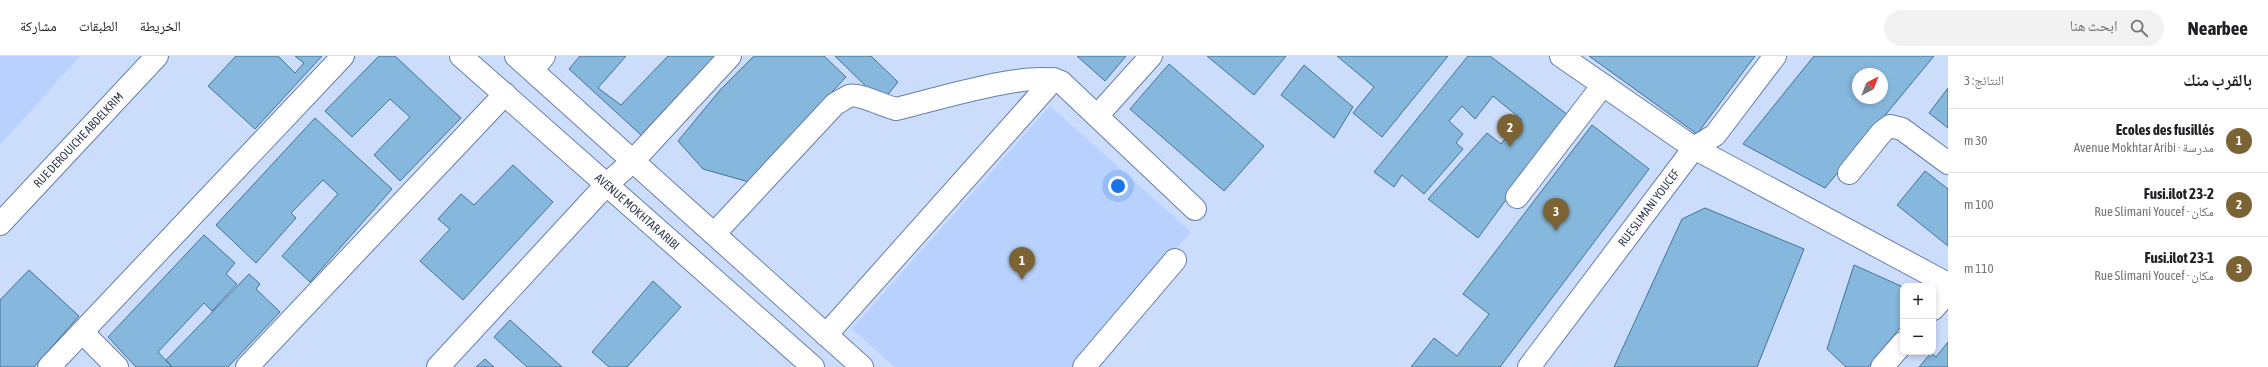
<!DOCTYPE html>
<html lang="ar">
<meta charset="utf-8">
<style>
body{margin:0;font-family:"Asap Condensed","Noto Naskh Arabic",sans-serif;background:#f2f2f2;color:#202124;direction:rtl}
.controls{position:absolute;right:12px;bottom:12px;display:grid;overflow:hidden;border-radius:8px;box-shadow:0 2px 6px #0003}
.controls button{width:36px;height:36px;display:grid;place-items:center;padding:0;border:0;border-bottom:1px solid #e0e0e0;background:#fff;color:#202124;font:20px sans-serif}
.compass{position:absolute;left:1852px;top:12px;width:36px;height:36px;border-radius:50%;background:#fff;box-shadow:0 2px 6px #0003;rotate:42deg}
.you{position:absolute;left:1118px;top:130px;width:14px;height:14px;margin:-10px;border:3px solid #fff;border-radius:50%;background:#1a73e8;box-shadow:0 0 0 6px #1a73e833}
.badge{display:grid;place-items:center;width:26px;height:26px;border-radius:50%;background:#7c6334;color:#fff;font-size:13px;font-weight:700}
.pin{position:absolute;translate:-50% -33px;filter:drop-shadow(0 1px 2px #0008)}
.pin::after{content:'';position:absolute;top:21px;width:14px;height:12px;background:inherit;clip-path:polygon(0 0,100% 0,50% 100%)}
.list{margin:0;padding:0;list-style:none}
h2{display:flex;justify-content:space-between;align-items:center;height:52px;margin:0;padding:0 16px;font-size:17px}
h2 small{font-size:13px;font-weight:400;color:#757577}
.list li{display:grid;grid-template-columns:26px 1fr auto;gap:12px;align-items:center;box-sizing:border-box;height:64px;padding:0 16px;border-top:1px solid #e0e0e0}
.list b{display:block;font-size:15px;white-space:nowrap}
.list p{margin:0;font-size:13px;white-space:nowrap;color:#757577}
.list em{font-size:13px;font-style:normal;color:#757577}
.icon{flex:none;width:22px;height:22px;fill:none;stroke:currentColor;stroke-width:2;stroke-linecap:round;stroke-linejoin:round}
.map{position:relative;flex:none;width:1948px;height:311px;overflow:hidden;direction:ltr}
header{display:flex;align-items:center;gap:24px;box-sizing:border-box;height:56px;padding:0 20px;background:#fff;border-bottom:1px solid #e0e0e0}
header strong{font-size:19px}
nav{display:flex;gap:22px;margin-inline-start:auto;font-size:14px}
.search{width:280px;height:36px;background:#f2f2f2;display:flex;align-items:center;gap:10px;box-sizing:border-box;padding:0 14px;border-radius:22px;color:#757577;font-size:15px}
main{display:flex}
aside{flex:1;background:#fff}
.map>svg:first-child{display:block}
.built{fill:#b8d1fe}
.building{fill:#86b7dc;stroke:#437395;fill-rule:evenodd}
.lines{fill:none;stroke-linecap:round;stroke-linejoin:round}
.minor-casing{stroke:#667fac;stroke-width:24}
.major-casing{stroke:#667fac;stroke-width:24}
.minor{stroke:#fff;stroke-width:22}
.major{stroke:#fff;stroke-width:22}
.labels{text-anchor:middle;stroke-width:3;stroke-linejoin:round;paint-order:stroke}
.street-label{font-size:12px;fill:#313c50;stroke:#ccddfb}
</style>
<header>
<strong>Nearbee</strong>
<div class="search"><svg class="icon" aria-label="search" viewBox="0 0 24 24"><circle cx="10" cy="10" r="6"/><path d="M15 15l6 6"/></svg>ابحث هنا</div>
<nav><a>الخريطة</a><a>الطبقات</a><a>مشاركة</a></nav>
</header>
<main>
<aside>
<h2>بالقرب منك<small>النتائج: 3</small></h2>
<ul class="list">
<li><span class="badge">1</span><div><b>Ecoles des fusillés</b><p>مدرسة · Avenue Mokhtar Aribi</p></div><em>30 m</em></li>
<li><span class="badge">2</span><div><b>Fusi.ilot 23-2</b><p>مكان · Rue Slimani Youcef</p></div><em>100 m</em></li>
<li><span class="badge">3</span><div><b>Fusi.ilot 23-1</b><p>مكان · Rue Slimani Youcef</p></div><em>110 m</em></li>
</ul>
</aside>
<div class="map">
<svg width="1948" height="311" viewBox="0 0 1948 311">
<rect width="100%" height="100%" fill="#ccddfb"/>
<path class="built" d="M0,0H80L0,89Z
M1050,50L1191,176L1072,311H895L852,273Z"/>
<path class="building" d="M236,0H278L295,17L304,7L295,0H322L255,73L208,30Z
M379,0H395L461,62L400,125L374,99L410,61L390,43L352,81L325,55Z
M580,0H626L598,32L621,49L668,0H715L641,79L569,13Z
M754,0H824L846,21L749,126L703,113L678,85L721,33Z
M835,0H871L898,26L882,46Z
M1077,0H1126L1105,25Z
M1207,0H1286L1254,39Z
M1337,0H1448L1382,81L1353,57L1374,31Z
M1468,0H1490L1568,59L1478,182L1428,143L1487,77L1501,88L1521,63L1493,40L1475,63L1462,50L1449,65L1463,78L1456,87L1463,93L1424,138L1402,119L1394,131L1374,116Z
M1589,0H1755L1697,78Z
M1814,0H1934L1825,132L1743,88ZM1858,18H1882V42H1858Z
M1169,8L1264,90L1224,135L1130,53Z
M1304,9L1353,51L1334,82L1281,39Z
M1948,32V72L1929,57Z
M315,62L392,133L310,226L282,200L338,138L323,124L291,157L296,162L256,207L216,169Z
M1592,69L1649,113L1500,311H1411L1434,282L1457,300L1489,258L1463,238Z
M513,109L553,146L463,244L420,205L450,173L438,163L461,138L474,149Z
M1925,115L1948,133V190L1897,149Z
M1705,152L1804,193L1757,311H1614L1682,163Z
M204,179L235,207L226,218L237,228L212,255L204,247L158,296L172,311H136L108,281Z
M1854,209L1903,231V268L1868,311H1846L1827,293Z
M29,214L79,260L34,311H0V244Z
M249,218L260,228L256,233L280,256L228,311H172L166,304Z
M653,225L681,251L627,311H609L592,296Z
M510,264L562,311H527L494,281Z
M1948,286V311H1919L1931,297L1936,301Z
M485,303L494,311H476Z"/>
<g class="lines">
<g class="minor-casing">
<g id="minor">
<path d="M1561,0L1694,92L1948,228"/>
<path d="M532,14L544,0"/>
<path d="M1097,60L1151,0"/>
<path d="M1849,117L1882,76L1890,70L1902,73L1948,107"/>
<path d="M1517,141L1603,29"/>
<path d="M714,178L835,48C839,46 845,42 849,40C860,37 883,50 896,53C931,45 1032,13 1061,26L1195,153"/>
<path d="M1933,253L1948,236"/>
<path d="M82,276L117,311"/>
<path d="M826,279L1054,23"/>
<path d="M49,311L343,0"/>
<path d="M247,311L505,38"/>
<path d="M438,311L606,129L633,105L730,0"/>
<path d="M1084,311L1175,204"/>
<path id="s1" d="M1529,311L1694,92L1715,79L1775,0"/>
<path d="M1882,311L1903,287"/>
</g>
</g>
<g class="major-casing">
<g id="major">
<path id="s2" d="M461,0L813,311"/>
<path d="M516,0L862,311"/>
<path id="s3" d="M0,168L157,0"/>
</g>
</g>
<use href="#minor" class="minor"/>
<use href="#major" class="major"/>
</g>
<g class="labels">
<g class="street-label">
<text dy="4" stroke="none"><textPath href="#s3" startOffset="115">RUE DEROUICHE ABDELKRIM</textPath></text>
<text dy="4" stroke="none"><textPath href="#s1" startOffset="199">RUE SLIMANI YOUCEF</textPath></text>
<text dy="4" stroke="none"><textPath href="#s2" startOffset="235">AVENUE MOKHTAR ARIBI</textPath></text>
</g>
</g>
</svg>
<div class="controls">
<button>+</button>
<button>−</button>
</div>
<svg class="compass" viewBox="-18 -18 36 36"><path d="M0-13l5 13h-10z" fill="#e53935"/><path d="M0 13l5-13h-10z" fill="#757577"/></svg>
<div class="you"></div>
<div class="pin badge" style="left:1022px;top:224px">1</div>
<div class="pin badge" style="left:1510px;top:91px">2</div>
<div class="pin badge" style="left:1556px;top:175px">3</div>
</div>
</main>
